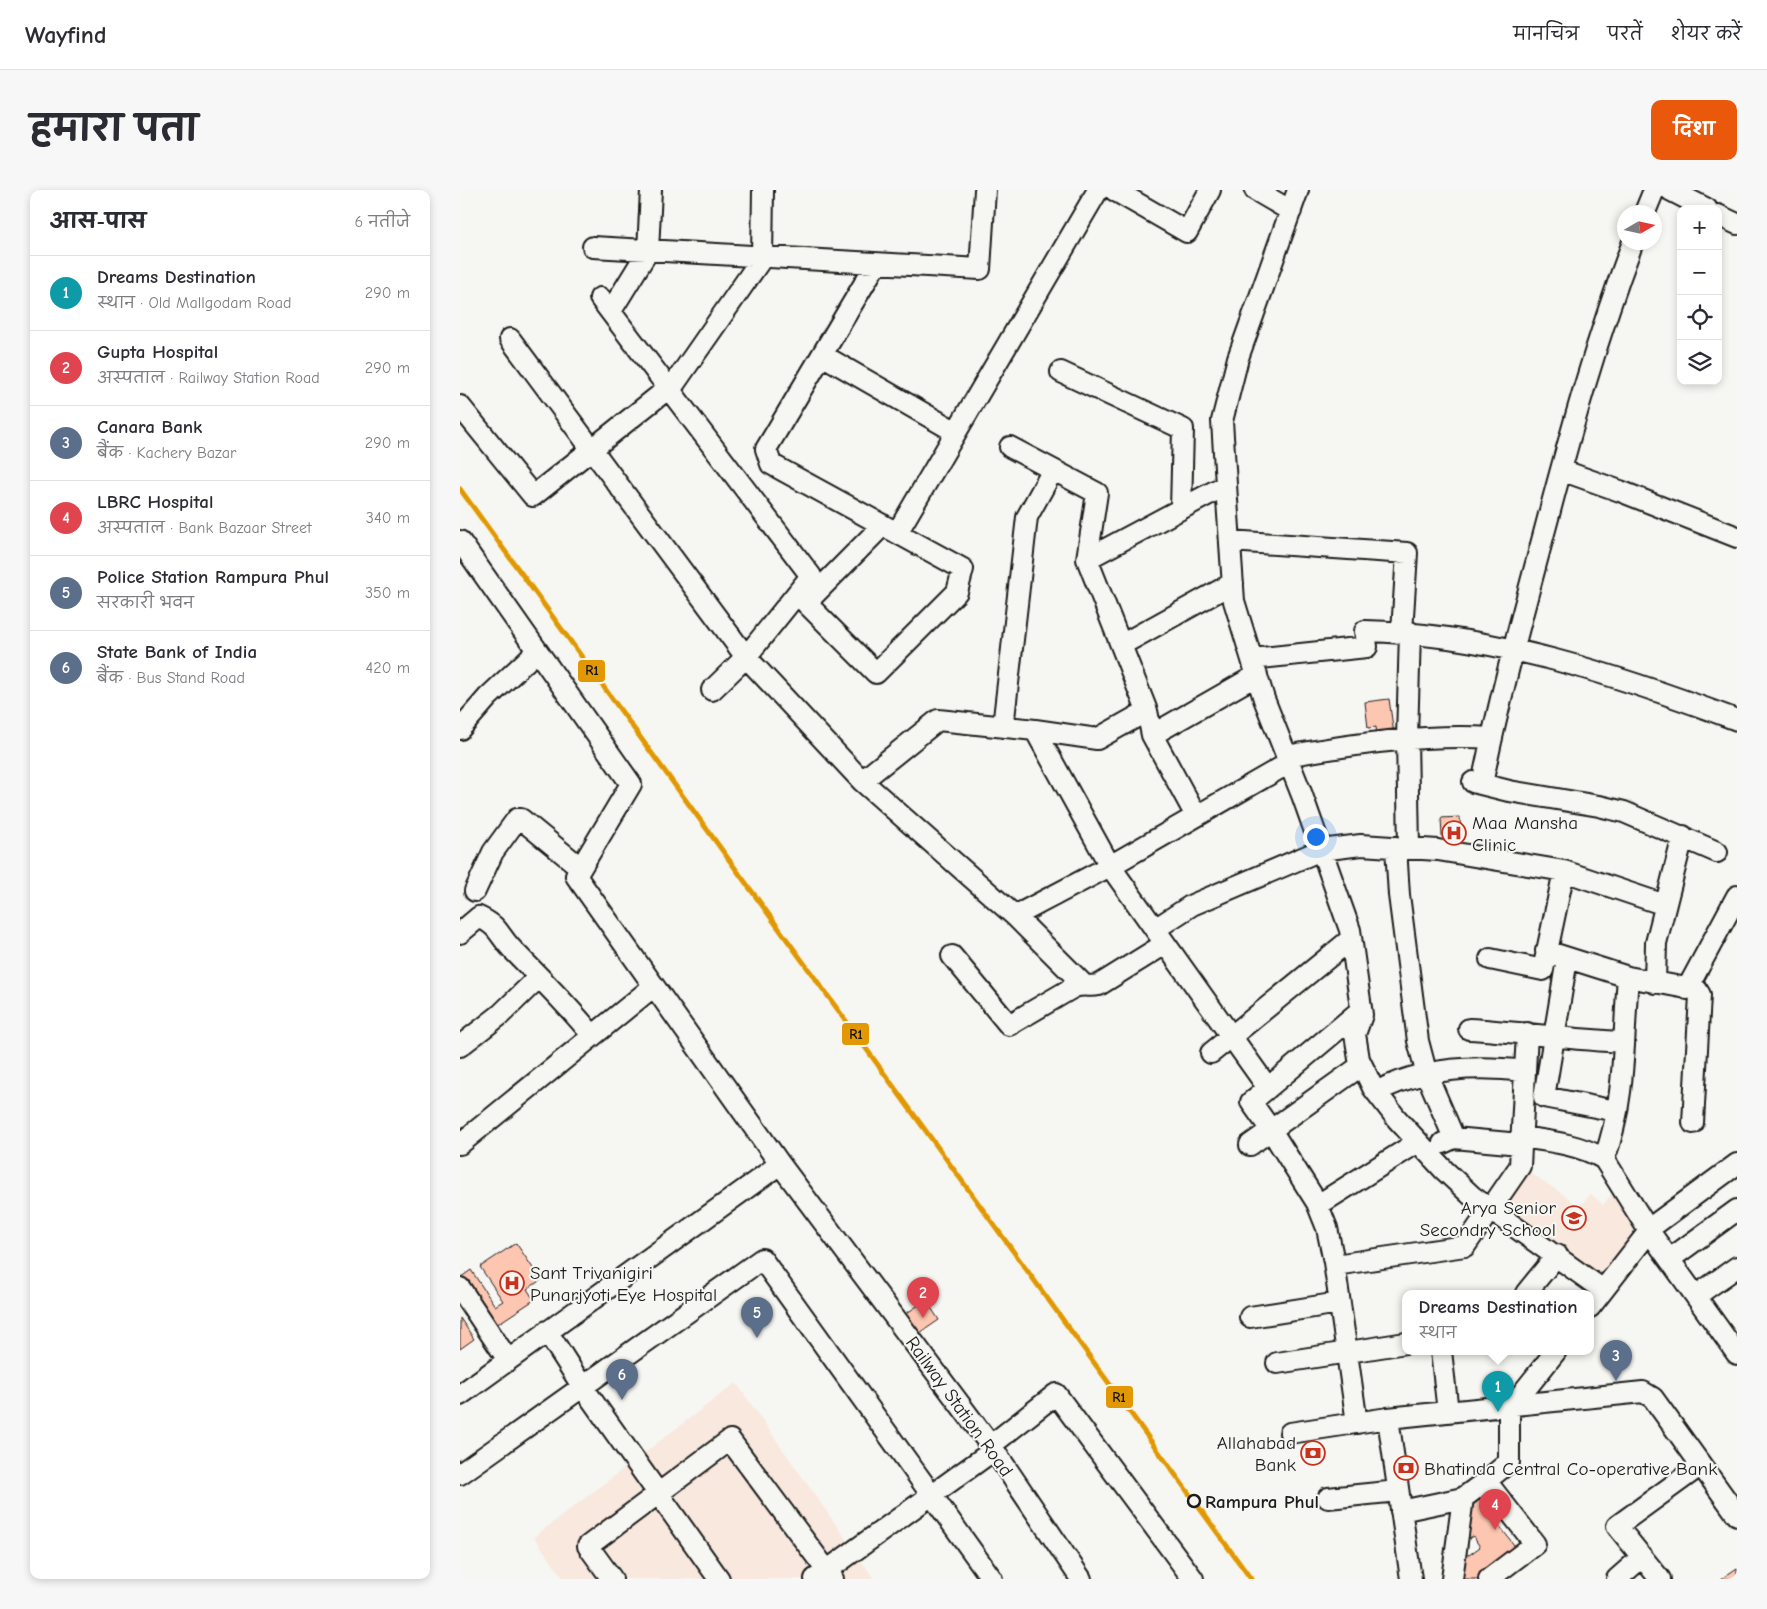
<!DOCTYPE html>
<html lang="hi">
<meta charset="utf-8">
<style>
body{margin:0;font-family:"Comic Neue","Playpen Sans Deva",sans-serif;background:#f7f7f7;color:#2b2b33}
.controls{position:absolute;right:15px;top:15px;display:grid;overflow:hidden;border-radius:10px;box-shadow:0 2px 8px #0003}
.controls button{width:45px;height:45px;display:grid;place-items:center;padding:0;border:0;border-bottom:1px solid #e1e1e2;background:#fff;color:#2b2b33;font:25px sans-serif}
.compass{position:absolute;left:1157px;top:15px;width:45px;height:45px;border-radius:50%;background:#fff;box-shadow:0 2px 8px #0003;rotate:81deg}
.you{position:absolute;left:855px;top:646px;width:18px;height:18px;margin:-12px;border:4px solid #fff;border-radius:50%;background:#1a73e8;box-shadow:0 0 0 8px #1a73e833}
.badge{display:grid;place-items:center;width:32px;height:32px;border-radius:50%;background:#ea580c;color:#fff;font-size:16px;font-weight:700}
.pin{position:absolute;translate:-50% -41px;filter:drop-shadow(0 1px 2px #0008)}
.pin::after{content:'';position:absolute;top:26px;width:18px;height:15px;background:inherit;clip-path:polygon(0 0,100% 0,50% 100%)}
.popup{position:absolute;left:942px;top:1100px;width:192px;height:65px;box-sizing:border-box;display:grid;place-content:center;border-radius:10px;background:#fff;filter:drop-shadow(0 1px 4px #0005);font-size:16px;white-space:nowrap;color:#7c7c81}
.popup b{font-size:19px;color:#2b2b33}
.popup::after{content:'';position:absolute;left:50%;top:100%;margin-left:-10px;border:10px solid transparent;border-top-color:#fff}
.list{margin:0;padding:0;list-style:none}
h2{display:flex;justify-content:space-between;align-items:center;height:65px;margin:0;padding:0 20px;font-size:21px}
h2 small{font-size:16px;font-weight:400;color:#7c7c81}
.list li{display:grid;grid-template-columns:32px 1fr auto;gap:15px;align-items:center;box-sizing:border-box;height:75px;padding:0 20px;border-top:1px solid #e1e1e2}
.list b{display:block;font-size:19px;white-space:nowrap}
.list p{margin:0;font-size:16px;white-space:nowrap;color:#7c7c81}
.list em{font-size:16px;font-style:normal;color:#7c7c81}
.icon{flex:none;width:28px;height:28px;fill:none;stroke:currentColor;stroke-width:2;stroke-linecap:round;stroke-linejoin:round}
.map{position:relative;flex:none;width:1277px;height:1389px;overflow:hidden;border-radius:10px}
header{display:flex;align-items:center;gap:30px;box-sizing:border-box;height:70px;padding:0 25px;background:#fff;border-bottom:1px solid #e1e1e2}
header strong{font-size:24px}
nav{display:flex;gap:28px;margin-inline-start:auto;font-size:18px}
.intro{display:flex;align-items:center;justify-content:space-between;box-sizing:border-box;height:120px;padding:0 30px}
h1{margin:0;font-size:35px}
.button{padding:12px 22px;border-radius:10px;background:#ea580c;color:#fff;font-size:18px;font-weight:700}
main{display:flex;gap:30px;padding:0 30px}
aside{flex:1;background:#fff;border-radius:10px;box-shadow:0 2px 8px #0003}
.map>svg:first-child{display:block}
.built{fill:#f8e8de}
.building{fill:#fdc6b1;stroke:#1c1c1c}
.lines{fill:none;stroke-linecap:round;stroke-linejoin:round}
.minor-casing{stroke:#1c1c1c;stroke-width:24}
.minor{stroke:#f6f6f2;stroke-width:20}
.rail-1-casing{stroke:#f6f6f2;stroke-width:9}
.rail-1{stroke:#e19803;stroke-width:5}
.stop-dot{fill:#f6f6f2;stroke:#1c1c1c;stroke-width:2.5}
.labels{text-anchor:middle;stroke-width:4;stroke-linejoin:round;paint-order:stroke}
.poi-label{font-size:19px;fill:#1c1c1c;stroke:#f6f6f2;text-anchor:start}
.street-label{font-size:19px;fill:#1c1c1c;stroke:#f6f6f2}
.stop-label{font-size:19px;font-weight:bold;fill:#1c1c1c;stroke:#f6f6f2;text-anchor:start}
.line-badge{stroke:#f6f6f2;stroke-width:2}
.pale-badge-label{font-size:14px;text-anchor:middle;font-weight:bold;fill:#111}
</style>
<header>
<strong>Wayfind</strong>
<nav><a>मानचित्र</a><a>परतें</a><a>शेयर करें</a></nav>
</header>
<div class="intro"><h1>हमारा पता</h1><a class="button">दिशा</a></div>
<main>
<aside>
<h2>आस-पास<small>6 नतीजे</small></h2>
<ul class="list">
<li><span class="badge" style="background:#0f9aa8">1</span><div><b>Dreams Destination</b><p>स्थान · Old Mallgodam Road</p></div><em>290 m</em></li>
<li><span class="badge" style="background:#e0444e">2</span><div><b>Gupta Hospital</b><p>अस्पताल · Railway Station Road</p></div><em>290 m</em></li>
<li><span class="badge" style="background:#5c6f8a">3</span><div><b>Canara Bank</b><p>बैंक · Kachery Bazar</p></div><em>290 m</em></li>
<li><span class="badge" style="background:#e0444e">4</span><div><b>LBRC Hospital</b><p>अस्पताल · Bank Bazaar Street</p></div><em>340 m</em></li>
<li><span class="badge" style="background:#5c6f8a">5</span><div><b>Police Station Rampura Phul</b><p>सरकारी भवन</p></div><em>350 m</em></li>
<li><span class="badge" style="background:#5c6f8a">6</span><div><b>State Bank of India</b><p>बैंक · Bus Stand Road</p></div><em>420 m</em></li>
</ul>
</aside>
<div class="map">
<svg width="1277" height="1389" viewBox="0 0 1277 1389">
<rect width="100%" height="100%" fill="#f6f6f2"/>
<filter id="ink" filterUnits="userSpaceOnUse"><feTurbulence type="fractalNoise" baseFrequency=".02" numOctaves="2"/><feDisplacementMap in="SourceGraphic" scale="10" xChannelSelector="R" yChannelSelector="G"/><feConvolveMatrix kernelMatrix="1 2 1 2 8 2 1 2 1" color-interpolation-filters="sRGB"/></filter>
<g filter="url(#ink)">
<path class="built" d="M1060,976L1107,1007L1119,1017L1131,1004L1143,1015L1155,1000L1182,1039L1141,1092L1035,1016Z
M276,1193L414,1389H104L74,1347Z"/>
<path class="building" d="M929,509L934,544L917,546L916,537L908,538L905,512Z
M1000,627L1001,656L988,657V646H982L981,628Z
M56,1053L81,1090L67,1099L74,1110L30,1139L0,1094V1088L11,1080L35,1116L43,1111L20,1077Z
M466,1110L479,1130L454,1147L441,1127Z
M0,1128L14,1149L0,1159Z
M1017,1306L1057,1359L1020,1389H996L1001,1362L1009,1365L1020,1357L1013,1346L1006,1350V1315Z
M1277,1378V1389H1261Z"/>
<g class="lines">
<g class="minor-casing">
<path id="minor" d="M654,0L727,42L750,0
M795,0L831,21
M838,0L778,168L762,231L767,310L774,411L804,509L842,605L890,740L902,825L895,844L899,869L913,898L937,929L984,980L1013,1007L1143,1100
M1210,0L1247,19
M1185,22L1194,0
M1258,25L1277,34
M133,57L520,79L525,0
M416,74L306,259L311,274L503,379L497,402L416,483L346,413L423,335
M140,108L351,386L286,467L252,500
M151,121L188,61L191,0
M50,149L286,467L402,591L555,726L623,794
M362,165L496,242
M601,182L723,239L721,319
M0,216L73,306L215,193L302,68L303,0
M550,257L637,303L627,369
M1101,280L1160,301L1277,347
M437,343L638,0
M0,351L171,594L116,686L320,974L534,1260L621,1389
M770,351L947,363L942,442
M661,455L773,393
M792,469L907,457L905,441C1034,444 1157,485 1277,530
M687,521L637,549L575,540L650,676L808,898
M543,537L567,327L593,280
M0,539L28,507L77,461
M692,545L797,485
M826,566C895,554 962,544 1032,548
M402,591L478,530L575,540
M1013,592L1049,601L1139,616L1164,622L1257,662
M1022,594C1040,505 1064,419 1087,332C1112,237 1138,144 1173,52
M736,626L692,545L687,521L627,369L766,295
M936,657L939,705L958,851L967,885L994,948
M949,658L947,548L950,442
M15,701L33,662L57,629H61L121,678
M555,726L650,676L829,573
M695,739L732,715L861,660L901,655L978,660L1104,681L1205,715
M0,743L19,727C40,737 37,743 51,758C79,787 107,814 132,845
M1086,761L1168,787L1237,800L1240,805L1233,933
M492,766L549,835L614,797C623,794 630,797 639,795L705,754
M1030,769L1083,780L1104,681
M1107,769L1084,907L1156,921
M1195,793L1196,753L1223,646
M1227,799L1277,706
M1009,839C1061,842 1112,850 1164,852
M0,856L40,825L79,787
M751,863L891,749
M916,902C961,878 1016,875 1065,881
M1060,947C1088,951 1119,954 1144,969L1189,1041L1277,1164
M983,953L994,948L1060,954
M0,954L194,796
M790,955L902,875
M1144,969C1166,912 1163,847 1168,787
M858,1015L958,952
M1210,1069L1277,1020
M875,1075L1005,1056L1060,976L1067,843
M0,1098L48,1170
M1066,1103L1097,1065
M1237,1105L1277,1077
M1130,1117L1194,1035L1277,974
M790,1127L879,1113
M87,1141L122,1196L259,1389
M981,1161L988,1222
M817,1173L946,1153
M0,1205L320,974
M1053,1215L1096,1161
M928,1228L951,1389
M897,1233L874,1072L867,1038L857,1013L811,940L791,912L901,820
M830,1243L928,1228L1183,1202L1193,1208L1277,1325
M530,1256L596,1204L733,1389
M0,1284L302,1069L532,1389
M868,1308L938,1301
M941,1321L1003,1308L1026,1291
M1182,1367L1200,1389
M152,1389L128,1356L270,1250L373,1389
M355,1389L534,1260
M992,1389L1003,1308
M1029,1389L1075,1354L1026,1291L1049,1272V1216
M1157,1389L1182,1367L1157,1336L1241,1275"/>
</g>
<use href="#minor" class="minor"/>
<g class="rail-1-casing">
<path id="rail-1" d="M0,299L791,1389"/>
</g>
<use href="#rail-1" class="rail-1"/>
</g>
</g>
<defs>
<g id="hospital-ring" transform="scale(1.25)"><circle r="9.5" fill="#f6f6f2" stroke="#c8321e" stroke-width="1.5"/><path d="M-5-5h3v3.5h4V-5h3V5h-3V1.5h-4V5h-3Z" fill="#c8321e"/></g>
<g id="school-ring" transform="scale(1.25)"><circle r="9.5" fill="#f6f6f2" stroke="#c8321e" stroke-width="1.5"/><path d="M0-5L7-2L0 1L-7-2ZM-4 1L0 2.5L4 1V4Q0 6-4 4Z" fill="#c8321e"/></g>
<g id="bank-ring" transform="scale(1.25)"><circle r="9.5" fill="#f6f6f2" stroke="#c8321e" stroke-width="1.5"/><path d="M-6-4H6V4H-6ZM0-2.3a2.3 2.3 0 1 0 0 4.6a2.3 2.3 0 1 0 0-4.6Z" fill="#c8321e"/></g>
</defs>
<g fill-rule="evenodd">
<use href="#hospital-ring" x="994" y="643"/>
<use href="#school-ring" x="1114" y="1028"/>
<use href="#hospital-ring" x="52" y="1093"/>
<use href="#bank-ring" x="853" y="1263"/>
<use href="#bank-ring" x="946" y="1278"/>
</g>
<circle class="stop-dot" cx="734" cy="1311" r="6"/>
<g class="labels">
<g class="poi-label">
<text x="1012" y="639">Maa Mansha<tspan x="1012" dy="22">Clinic</tspan></text>
<text x="1096" y="1024" text-anchor="end">Arya Senior<tspan x="1096" dy="22">Secondry School</tspan></text>
<text x="70" y="1089">Sant Trivanigiri<tspan x="70" dy="22">Punarjyoti Eye Hospital</tspan></text>
<text x="836" y="1259" text-anchor="end">Allahabad<tspan x="836" dy="22">Bank</tspan></text>
<text x="964" y="1285">Bhatinda Central Co-operative Bank</text>
</g>
<g class="street-label">
<text transform="translate(500 1216) rotate(54)" y="7">Railway Station Road</text>
</g>
<g class="stop-label">
<text x="745" y="1318">Rampura Phul</text>
</g>
</g>
<g class="line-badge">
<rect x="117" y="469" width="29" height="24" rx="5" fill="#e19803"/>
<rect x="381" y="832" width="29" height="24" rx="5" fill="#e19803"/>
<rect x="645" y="1195" width="29" height="24" rx="5" fill="#e19803"/>
</g>
<g class="pale-badge-label">
<text x="132" y="485">R1</text>
<text x="396" y="849">R1</text>
<text x="659" y="1212">R1</text>
</g>
</svg>
<div class="controls">
<button>+</button>
<button>−</button>
<button><svg class="icon" aria-label="locate" viewBox="0 0 24 24"><circle cx="12" cy="12" r="6"/><path d="M12 2v4M12 18v4M2 12h4M18 12h4"/></svg></button>
<button><svg class="icon" aria-label="layers" viewBox="0 0 24 24"><path d="M12 4l9 5-9 5-9-5zM3 14l9 5 9-5"/></svg></button>
</div>
<svg class="compass" viewBox="-18 -18 36 36"><path d="M0-13l5 13h-10z" fill="#e53935"/><path d="M0 13l5-13h-10z" fill="#7c7c81"/></svg>
<div class="you"></div>
<div class="pin badge" style="left:1038px;top:1222px;background:#0f9aa8">1</div>
<div class="popup"><b>Dreams Destination</b>स्थान</div>
<div class="pin badge" style="left:463px;top:1128px;background:#e0444e">2</div>
<div class="pin badge" style="left:1156px;top:1191px;background:#5c6f8a">3</div>
<div class="pin badge" style="left:1035px;top:1340px;background:#e0444e">4</div>
<div class="pin badge" style="left:297px;top:1148px;background:#5c6f8a">5</div>
<div class="pin badge" style="left:162px;top:1210px;background:#5c6f8a">6</div>
</div>
</main>
